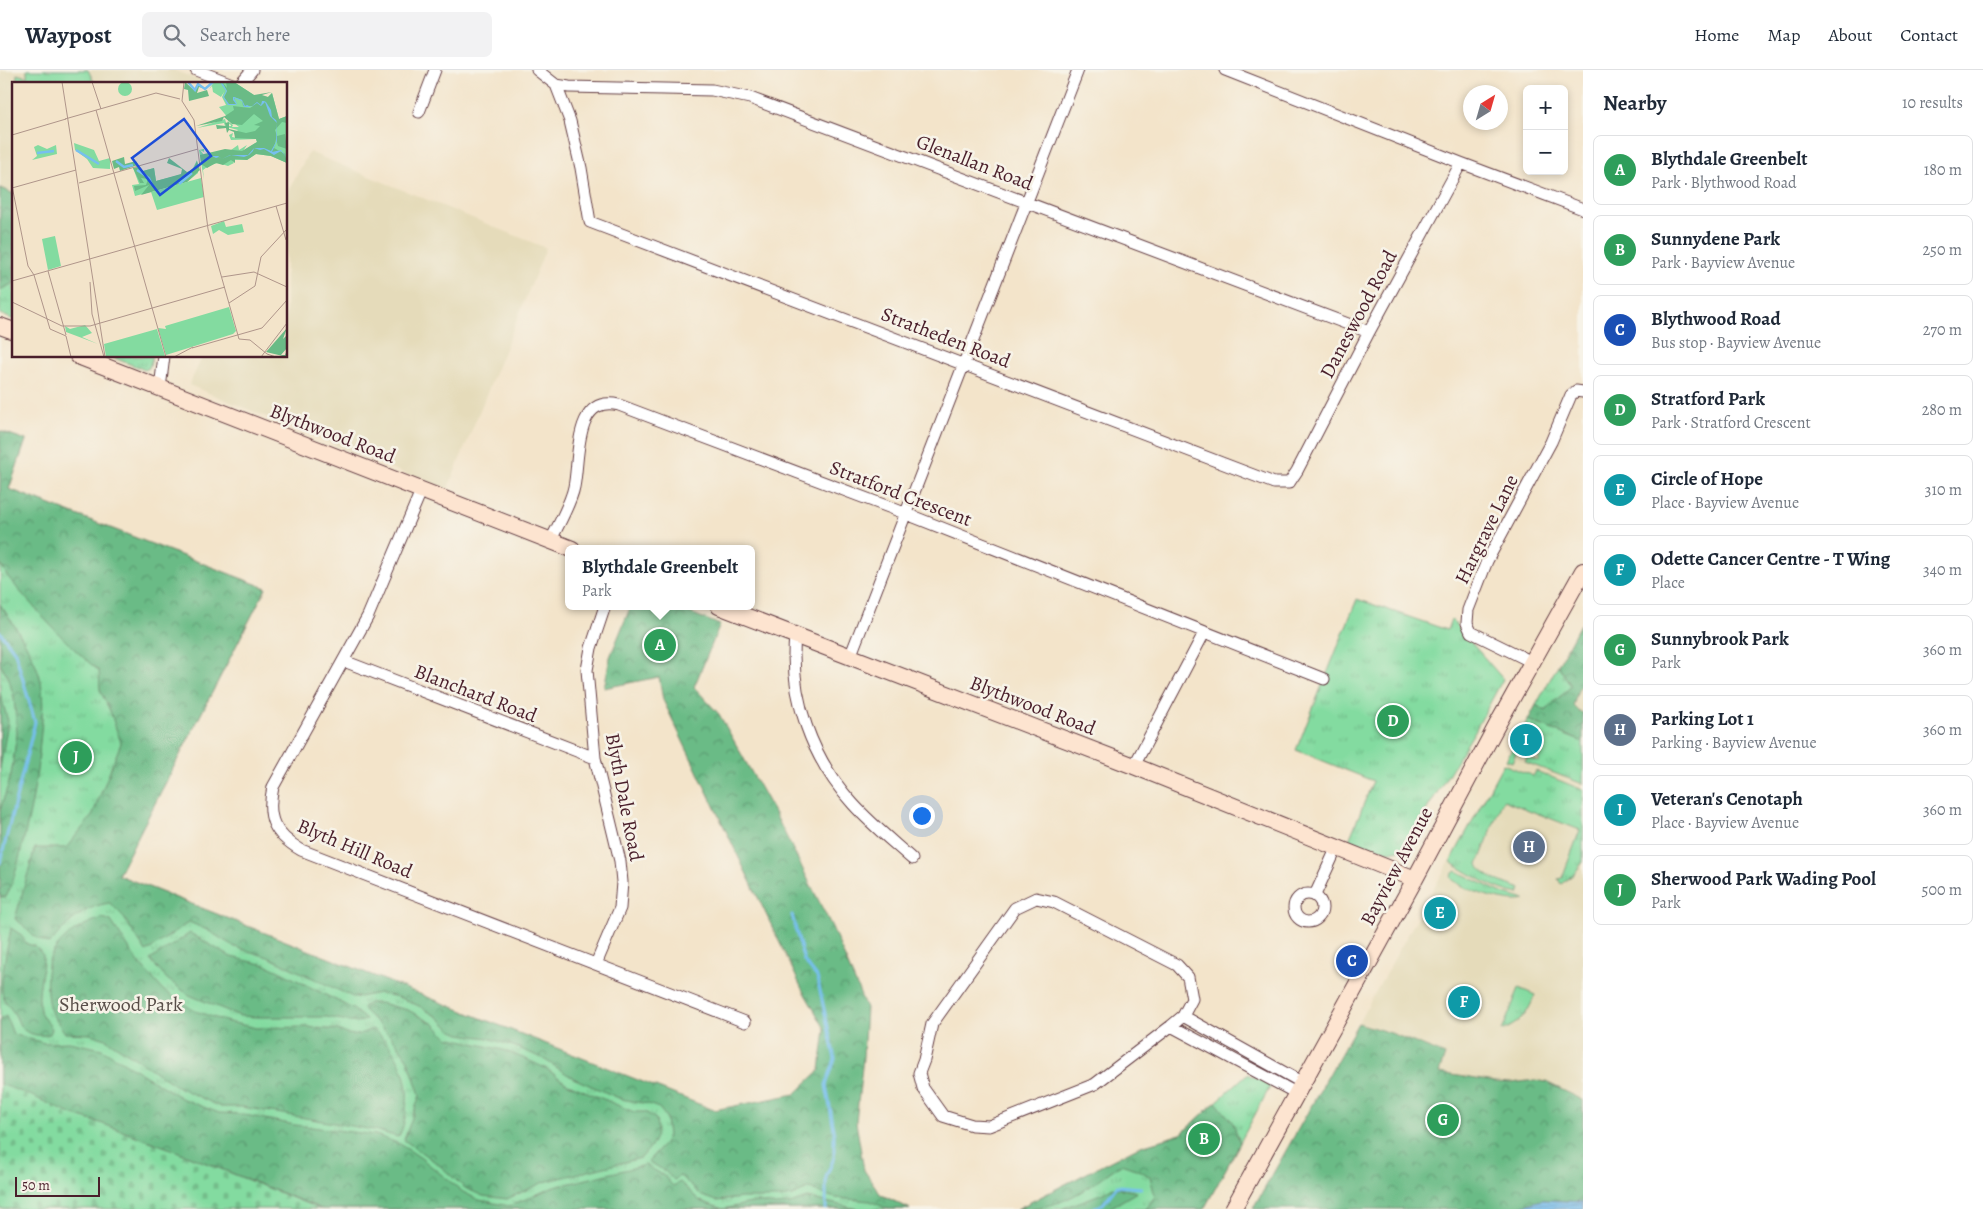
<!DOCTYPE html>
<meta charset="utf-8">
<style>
body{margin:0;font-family:Alegreya,serif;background:#f2f2f3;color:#1f2937}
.controls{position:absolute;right:15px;top:15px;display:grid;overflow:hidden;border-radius:8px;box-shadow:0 2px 8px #0003}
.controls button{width:45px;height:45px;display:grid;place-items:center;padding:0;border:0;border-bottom:1px solid #e0e1e3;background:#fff;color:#1f2937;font:25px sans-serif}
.compass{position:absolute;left:1463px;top:15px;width:45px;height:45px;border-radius:50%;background:#fff;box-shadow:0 2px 8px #0003;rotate:37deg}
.scale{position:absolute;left:15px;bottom:12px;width:85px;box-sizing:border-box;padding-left:5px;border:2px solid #4a1f2b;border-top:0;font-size:14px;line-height:18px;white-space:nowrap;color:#4a1f2b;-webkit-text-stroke:4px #f7f3e8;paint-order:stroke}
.you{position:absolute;left:921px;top:745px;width:18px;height:18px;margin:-12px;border:4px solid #fff;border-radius:50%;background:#1a73e8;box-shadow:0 0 0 8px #1a73e833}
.badge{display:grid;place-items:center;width:32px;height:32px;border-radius:50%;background:#b45309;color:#fff;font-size:16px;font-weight:700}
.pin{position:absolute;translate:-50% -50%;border:2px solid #fff;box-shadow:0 1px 5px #0006}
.popup{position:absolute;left:565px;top:475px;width:190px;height:65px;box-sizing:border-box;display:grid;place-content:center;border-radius:8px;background:#fff;filter:drop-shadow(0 1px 4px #0005);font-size:16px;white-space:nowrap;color:#747a83}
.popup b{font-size:19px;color:#1f2937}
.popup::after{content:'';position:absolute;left:50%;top:100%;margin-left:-10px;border:10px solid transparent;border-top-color:#fff}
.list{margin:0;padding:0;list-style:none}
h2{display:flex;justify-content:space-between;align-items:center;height:65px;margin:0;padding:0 20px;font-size:21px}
h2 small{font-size:16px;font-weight:400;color:#747a83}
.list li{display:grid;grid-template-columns:32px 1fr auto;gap:15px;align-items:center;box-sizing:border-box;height:70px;margin:0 10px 10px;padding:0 10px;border:1px solid #e0e1e3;border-radius:8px}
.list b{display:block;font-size:19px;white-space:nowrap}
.list p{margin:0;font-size:16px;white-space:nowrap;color:#747a83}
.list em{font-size:16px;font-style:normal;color:#747a83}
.icon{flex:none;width:28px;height:28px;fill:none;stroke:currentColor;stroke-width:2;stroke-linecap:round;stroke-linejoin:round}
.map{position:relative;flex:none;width:1583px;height:1139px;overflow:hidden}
header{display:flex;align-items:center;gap:30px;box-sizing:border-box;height:70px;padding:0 25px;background:#fff;border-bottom:1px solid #e0e1e3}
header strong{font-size:24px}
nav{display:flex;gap:28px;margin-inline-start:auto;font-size:18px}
.search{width:350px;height:45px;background:#f2f2f3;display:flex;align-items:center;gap:12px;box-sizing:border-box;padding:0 18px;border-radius:8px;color:#747a83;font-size:19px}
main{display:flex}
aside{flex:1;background:#fff}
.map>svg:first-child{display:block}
.built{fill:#e5dbba}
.grass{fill:url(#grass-tufts);stroke:#667d66}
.forest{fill:url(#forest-crowns);stroke:#5a6d58}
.cemetery{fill:url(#cemetery-stones);stroke:#667d66}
.garden{fill:#83dba0;stroke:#667d66}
.water{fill:url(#water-rules);stroke:#606f8d}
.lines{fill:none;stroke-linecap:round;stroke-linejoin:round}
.stream{stroke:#76bfef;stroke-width:3}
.street-casing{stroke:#633d43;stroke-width:13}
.secondary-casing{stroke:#633d43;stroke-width:18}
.street{stroke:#fff;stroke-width:11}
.secondary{stroke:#fde4d0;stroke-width:16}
.labels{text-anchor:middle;stroke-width:5;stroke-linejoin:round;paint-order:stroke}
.street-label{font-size:20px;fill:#4a1f2b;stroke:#f7f3e8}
.park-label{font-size:20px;fill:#584e48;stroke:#f7f3e8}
.inset-river{fill:none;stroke:#76bfef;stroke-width:2.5}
.inset-road{fill:none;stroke:#af958a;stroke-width:1}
.view{fill:#1d4ed8;fill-opacity:0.15;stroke:#1d4ed8;stroke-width:2.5}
.inset-edge{fill:none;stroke:#4a1f2b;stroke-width:2.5}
</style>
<header>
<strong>Waypost</strong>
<div class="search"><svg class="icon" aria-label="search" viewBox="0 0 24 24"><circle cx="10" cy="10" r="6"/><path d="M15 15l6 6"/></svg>Search here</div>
<nav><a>Home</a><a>Map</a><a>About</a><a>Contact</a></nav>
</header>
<main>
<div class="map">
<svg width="1583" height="1139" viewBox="0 0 1583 1139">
<defs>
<pattern id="grass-tufts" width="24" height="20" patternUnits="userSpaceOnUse" patternTransform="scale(1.25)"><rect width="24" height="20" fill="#83dba0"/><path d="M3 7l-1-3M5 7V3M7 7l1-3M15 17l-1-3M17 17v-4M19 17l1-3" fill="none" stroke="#73bc8a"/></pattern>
<pattern id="forest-crowns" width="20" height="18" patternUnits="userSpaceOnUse" patternTransform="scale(1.25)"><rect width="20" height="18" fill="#6abb86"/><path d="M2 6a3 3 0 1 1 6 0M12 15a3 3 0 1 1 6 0" fill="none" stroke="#59976e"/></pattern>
<pattern id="cemetery-stones" width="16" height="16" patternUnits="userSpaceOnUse" patternTransform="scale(1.25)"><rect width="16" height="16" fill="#83dba0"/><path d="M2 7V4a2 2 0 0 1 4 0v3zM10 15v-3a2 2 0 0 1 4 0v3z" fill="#73bc8a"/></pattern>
<pattern id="water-rules" width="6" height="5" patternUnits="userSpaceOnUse" patternTransform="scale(1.25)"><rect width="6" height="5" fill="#76bfef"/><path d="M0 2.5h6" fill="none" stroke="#639bc2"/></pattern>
</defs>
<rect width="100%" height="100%" fill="#f7f3e8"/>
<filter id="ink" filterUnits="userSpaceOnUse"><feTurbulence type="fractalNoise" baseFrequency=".02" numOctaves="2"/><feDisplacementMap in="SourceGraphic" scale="10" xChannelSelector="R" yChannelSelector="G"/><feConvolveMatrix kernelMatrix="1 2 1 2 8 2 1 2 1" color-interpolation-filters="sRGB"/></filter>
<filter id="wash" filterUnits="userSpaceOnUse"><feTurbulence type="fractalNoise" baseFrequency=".0096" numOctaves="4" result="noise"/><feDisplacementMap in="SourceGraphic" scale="20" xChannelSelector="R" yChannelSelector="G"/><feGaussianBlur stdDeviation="1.12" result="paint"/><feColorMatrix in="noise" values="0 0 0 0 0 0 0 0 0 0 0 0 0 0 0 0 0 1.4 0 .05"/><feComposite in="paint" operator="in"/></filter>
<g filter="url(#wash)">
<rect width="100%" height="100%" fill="#f3e4ca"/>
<path class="built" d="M1,0H173L209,14H14V124L0,118Z
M309,82L546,178L447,421L189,315L203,286H286V125Z
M1583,554V1030L1536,1010L1511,1013L1495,1012L1438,1003L1445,985L1358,953Z"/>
<path class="grass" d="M0,118L14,124V250L0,244Z
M109,286H153L149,298L145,300Z
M0,361L26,370L9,419L266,518L118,805L713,1040L910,1139H320L171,1079L0,1014Z
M1357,529L1447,560L1451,549L1503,609L1475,661L1405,775L1399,780L1391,782L1349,770L1373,711L1296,680Z
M1558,595L1571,616C1563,626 1552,631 1546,641L1536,635Z
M1528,650L1583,672V714L1525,692L1527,687L1538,692L1542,681L1534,677L1537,670L1524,665L1512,692L1506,690Z
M1503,694L1533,706L1536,701L1583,720V792L1574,804L1561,814L1558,809L1562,808L1580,760L1503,730L1478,794C1482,808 1508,814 1521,819L1519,824C1495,820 1474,806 1453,794L1451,791Z
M1456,801L1502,823L1525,830C1509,835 1462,820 1451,808L1452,804Z
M1519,918L1535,925C1527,945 1521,952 1502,961Z
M1247,1004L1271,1015L1204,1139H1017L1138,1077L1181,1064Z"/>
<path class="forest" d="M0,118L14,124V213L0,220Z
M0,361L26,370L9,419L266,518L118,805L714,1040L795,1024L820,1000L825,959L802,919L663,630L659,607L604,618L610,587L630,538L633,536H674L720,555L694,617L719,644L776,746L832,857L866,938L863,988L856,1052L864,1100L881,1125L910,1139H888L870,1131L836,1128L822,1124L810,1118L792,1126L781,1128H742L717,1131L702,1126L680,1106L674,1110L666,1102L648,1091L664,1074L668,1066L666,1047L659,1038L648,1034L621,1029L573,1008L542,988L516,977L488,968L460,964L451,960L439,948L419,936L398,927L379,923L355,928L268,887L235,877L207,860L189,852L146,882L122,845L110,833C83,836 66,855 49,874L33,866L22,854L15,849L35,778H66L92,746L121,673L110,641L100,620L99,601C75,581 53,559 33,536C21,522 8,510 0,493Z
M0,534C15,556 35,585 41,611C45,635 41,659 39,683C36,715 30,745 22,776C18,794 14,811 6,827H0V741L11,705L17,663L14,628L8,606L0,594Z
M1580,554L1583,559V613L1578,620L1573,636L1579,642L1583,643V672L1528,650L1536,635L1546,641C1553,631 1563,626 1571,616L1558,595Z
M0,623L8,651L0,699Z
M103,848L111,851L138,892L163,920L195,941L225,951L256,958L306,957L338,960L347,964L357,965L372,959C391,972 406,998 407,1022C408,1028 406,1035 406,1041C405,1049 403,1060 398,1067L374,1060L242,1037H221L180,1018L106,969L90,964L65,963C59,954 52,946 49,936C46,925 45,897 51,886C60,867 84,853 103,848Z
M11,858L20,864L27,874L35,876L43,885C44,903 36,922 40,940C41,948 49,952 52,959L50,964C42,967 27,965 21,957C18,953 17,948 14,943C9,936 2,929 2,920C1,900 8,877 11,858Z
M190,863L231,887L266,895L281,902L353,939L366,950L357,953L327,947H257L240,946L189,925L167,909L150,890Z
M370,933H380L408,940L434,954L447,967L503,980L528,990L547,999L566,1013L622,1037L634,1042H645L656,1049C659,1069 654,1073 641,1088L544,1112L507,1129L483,1126L465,1118L438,1094L404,1070L420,1025L408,990L395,971L364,940L363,937Z
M6,946L13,964L44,973L69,972L102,979L183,1029L219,1043L240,1044L295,1055L376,1065L400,1074L421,1088L463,1122L479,1130L509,1136L554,1117L645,1095L663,1105L673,1116L680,1112L700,1131L723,1139L756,1132L775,1135L790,1134L807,1128L859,1139H322L171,1079L103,1054L73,1045L0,1015V949Z
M1358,953L1391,963L1445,985L1439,1003L1495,1012L1511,1013L1536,1010L1546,1012L1583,1030V1132L1542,1130L1511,1139H1253Z
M1216,1032L1233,1053L1240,1073L1204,1139H1145L1147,1138L1155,1126L1150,1107L1141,1101L1121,1094C1084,1120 1064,1139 1017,1139L1138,1077L1181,1064Z
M1113,1117L1137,1122L1108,1139H1061L1103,1123Z"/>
<path class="cemetery" d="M0,1014L32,1026L73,1045L103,1054L171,1079L320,1139H0Z"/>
<path class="garden" d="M27,0H88L95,14H16L17,4L27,7Z"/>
<path class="water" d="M1542,1130L1583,1132V1139H1511Z"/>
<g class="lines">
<path class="stream" d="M0,562L15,582L35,652L0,793
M792,845L804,891L817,907L835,989L826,1015L834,1060V1088L826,1107V1139
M1093,1139L1103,1134L1117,1116L1141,1118"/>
</g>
</g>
<g filter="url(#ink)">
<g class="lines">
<g class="street-casing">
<path id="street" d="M196,0L232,14
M537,0L556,15L570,51L581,98L590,152L1274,413H1289L1297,401L1369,262L1461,93
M1225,0L1461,93L1583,139
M240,14L252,0
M556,15L569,17L712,20L750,28L1369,262
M419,42L435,0
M160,318L164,286
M421,421L368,546L273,717C266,748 274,764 301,780L745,952
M551,470C558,455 571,433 574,417C580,389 573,324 619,335L894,439L1324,609
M795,566C789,627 812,689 853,734C871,754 892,771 912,789
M850,587L1078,0
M344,591L595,688
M1532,592L1471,562L1467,553L1468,540L1487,491L1551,372L1571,325L1576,321L1583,322
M1134,696L1204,563
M1294 838a14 14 0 1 1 28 0a14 14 0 1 1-28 0Z
M1315,825L1337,777
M1036,828L1054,832L1177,895L1188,907L1192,929L1183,946L1171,956L1095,1014L989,1056L972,1055L943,1046L923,1018L919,1003L924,990L932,954L1015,838Z
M596,894L620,838L622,812L620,791L595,688L587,600L591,578L605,536
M1183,946L1303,1013
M1171,956L1296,1023"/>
</g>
<g class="secondary-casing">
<path id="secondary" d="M0,256L14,261
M78,286L572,479
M719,536L1134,696L1415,809
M1233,1139L1415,809L1497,655L1583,501"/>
</g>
<use href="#street" class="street"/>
<use href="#secondary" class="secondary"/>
</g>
</g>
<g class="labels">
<g class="street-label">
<text transform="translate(975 92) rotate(21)" y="7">Glenallan Road</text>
<text transform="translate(1358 244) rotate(-62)" y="7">Daneswood Road</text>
<text transform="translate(946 267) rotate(21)" y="7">Stratheden Road</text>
<text transform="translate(333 363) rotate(21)" y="7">Blythwood Road</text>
<text transform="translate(901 423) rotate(21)" y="7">Stratford Crescent</text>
<text transform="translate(1486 459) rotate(-64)" y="7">Hargrave Lane</text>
<text transform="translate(476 623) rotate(21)" y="7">Blanchard Road</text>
<text transform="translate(1033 635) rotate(21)" y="7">Blythwood Road</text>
<text transform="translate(625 727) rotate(79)" y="7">Blyth Dale Road</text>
<text transform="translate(355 778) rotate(23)" y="7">Blyth Hill Road</text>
<text transform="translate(1396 796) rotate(-62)" y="7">Bayview Avenue</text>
</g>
<g class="park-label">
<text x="121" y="941">Sherwood Park</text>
</g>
</g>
<g transform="translate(12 12)">
<rect width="275" height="275" fill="#f3e4ca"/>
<path d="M106 7a7 7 0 1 1 14 0a7 7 0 1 1-14 0ZM202,0H222L242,13L256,15L260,11L267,37L275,34V81L259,74L244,72L235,78H220L222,81L216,84L206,81L198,83L191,88L192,98L187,68L191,67H192V70L188,68L192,73L219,68L226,63L227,68L235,63L231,69L245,60L244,57L219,58L217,53L221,51L220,55L225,56L222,51L226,48L215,45L213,44L212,41L185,46L213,37L215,44H219V43L217,42V40L221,43L220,45H227L218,38L215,41L217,37L207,25L214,23L210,15L212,10L209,15L201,10L200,4L197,7ZM62,61L82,68L87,79L98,76V87L81,86L75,77L63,68ZM26,63L35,67L44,63L45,72L20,78L25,74L22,65ZM185,78L186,91L175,100L123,114L120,103L127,102L121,86L126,85L131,89L142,86L144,99L179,90ZM212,139L214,145L230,142L232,150L216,153L207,148L201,152L199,144ZM43,154L49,184L36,188L30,157ZM73,243L80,251L70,255L86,262L54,250L53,244L58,247Z" fill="#83dba0"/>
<path d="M173,0L183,9L187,2L194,7L187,5L185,11L195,8L197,14L177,19L176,8L172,7ZM210,0L215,6L214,0H222L242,13L260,10L250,13L256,15L260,11L267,37L275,34V41L270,40L263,48L265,54L273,52L275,67L266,64L264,57L262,66L275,73L273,72L275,81L259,74L244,72L235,78L223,77V81L219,78L211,83L204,81L195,86L189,82L188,73L213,67L230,69L245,60L244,57L223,56L222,50L217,48L215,51L214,46L205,47L204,43L214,44L213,41L217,40V47L234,51L243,49L248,44L242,43L251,39L242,32L230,43L220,42L212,35L210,39L184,44L213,34L222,28L221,24L238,26L241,24H231L230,18L222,15L224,22H216L212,15L215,9ZM112,75L113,82L124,79L126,83L108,89L107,85L102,87L100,79ZM157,76L175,90L181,88L185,79L188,88L175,100L129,113L137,103L123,109L122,104L134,103L136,97L129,96L132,101H128L121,86L126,85L131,89L142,86L144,99L169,92L170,87L155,81ZM275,246L271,257L275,253V266L269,273H273L275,268V275L254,270Z" fill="#6abb86"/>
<path d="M189,96L192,115L145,128L139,110ZM217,225L224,249L221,252L154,273L146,246L154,247L153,244ZM145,247L153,274L94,275L92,262Z" fill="#83dba0"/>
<path d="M208,0L211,2L215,9L212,15L217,22H224L221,18V15H222L230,18L233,24L235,23L239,25L245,20L249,23L250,19H252L254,20L259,28L260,35L264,38L265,41V59L260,70L269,68L275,76L269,69L262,73L252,67L248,68L242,66L241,69L237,73L232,75L219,73L210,77L207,75L204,76L200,74L191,81L199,74H206L210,77L218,73H236L242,66H252L259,69L264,60L265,41L258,34L253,20L249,24L245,21L239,25H232L230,19L222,16L225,22L223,23H216L211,15L214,9Z" fill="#76bfef"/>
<path class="inset-river" d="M176,0L183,8L186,2L193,7L201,0M64,68L87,82M25,71L42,69M104,79L112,85L121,83M125,88L137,96L140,103M167,102L180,91"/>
<path class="inset-road" d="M50,0L93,275M80,0L89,27M172,0L170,19L182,38L196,147L227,257L238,258L255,272L264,275M84,28L154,275M53,37L144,11L168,17M0,53L54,37M67,101L186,67M0,104L16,184L22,193L38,247L54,254L59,275M0,106L64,88M264,124L274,158M36,189L54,253M210,195L242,190L275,205M0,199L275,121M78,200L80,232L92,275M0,220L50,244H78L213,205M217,221L243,204L249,175L275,147M180,266L250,246L275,218M162,275L181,265M249,275L275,241"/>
<path class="view" d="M172,37L199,74L148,113L120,76Z"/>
<rect width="275" height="275" class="inset-edge"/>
</g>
</svg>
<div class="controls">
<button>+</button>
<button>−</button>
</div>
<svg class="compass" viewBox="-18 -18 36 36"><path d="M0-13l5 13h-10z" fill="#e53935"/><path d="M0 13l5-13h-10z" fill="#747a83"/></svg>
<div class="scale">50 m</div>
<div class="you"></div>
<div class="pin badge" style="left:660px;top:575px;background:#2e9e5b">A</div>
<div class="popup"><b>Blythdale Greenbelt</b>Park</div>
<div class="pin badge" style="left:1204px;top:1069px;background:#2e9e5b">B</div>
<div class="pin badge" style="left:1352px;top:891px;background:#1a4fb4">C</div>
<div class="pin badge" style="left:1393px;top:651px;background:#2e9e5b">D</div>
<div class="pin badge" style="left:1440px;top:843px;background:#0f9aa8">E</div>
<div class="pin badge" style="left:1464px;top:932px;background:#0f9aa8">F</div>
<div class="pin badge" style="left:1443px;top:1050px;background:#2e9e5b">G</div>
<div class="pin badge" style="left:1529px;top:777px;background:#5c6f8a">H</div>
<div class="pin badge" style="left:1526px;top:670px;background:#0f9aa8">I</div>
<div class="pin badge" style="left:76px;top:687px;background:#2e9e5b">J</div>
</div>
<aside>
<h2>Nearby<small>10 results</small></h2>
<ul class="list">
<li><span class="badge" style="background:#2e9e5b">A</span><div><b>Blythdale Greenbelt</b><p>Park · Blythwood Road</p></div><em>180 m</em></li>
<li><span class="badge" style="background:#2e9e5b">B</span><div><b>Sunnydene Park</b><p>Park · Bayview Avenue</p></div><em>250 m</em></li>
<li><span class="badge" style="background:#1a4fb4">C</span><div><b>Blythwood Road</b><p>Bus stop · Bayview Avenue</p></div><em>270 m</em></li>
<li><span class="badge" style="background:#2e9e5b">D</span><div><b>Stratford Park</b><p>Park · Stratford Crescent</p></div><em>280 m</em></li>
<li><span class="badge" style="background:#0f9aa8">E</span><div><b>Circle of Hope</b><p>Place · Bayview Avenue</p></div><em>310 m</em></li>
<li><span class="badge" style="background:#0f9aa8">F</span><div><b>Odette Cancer Centre - T Wing</b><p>Place</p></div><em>340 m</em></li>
<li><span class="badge" style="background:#2e9e5b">G</span><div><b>Sunnybrook Park</b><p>Park</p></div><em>360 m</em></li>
<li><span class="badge" style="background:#5c6f8a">H</span><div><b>Parking Lot 1</b><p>Parking · Bayview Avenue</p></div><em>360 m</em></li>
<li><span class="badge" style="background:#0f9aa8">I</span><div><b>Veteran's Cenotaph</b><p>Place · Bayview Avenue</p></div><em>360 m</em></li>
<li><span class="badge" style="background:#2e9e5b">J</span><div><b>Sherwood Park Wading Pool</b><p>Park</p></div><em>500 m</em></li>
</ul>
</aside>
</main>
